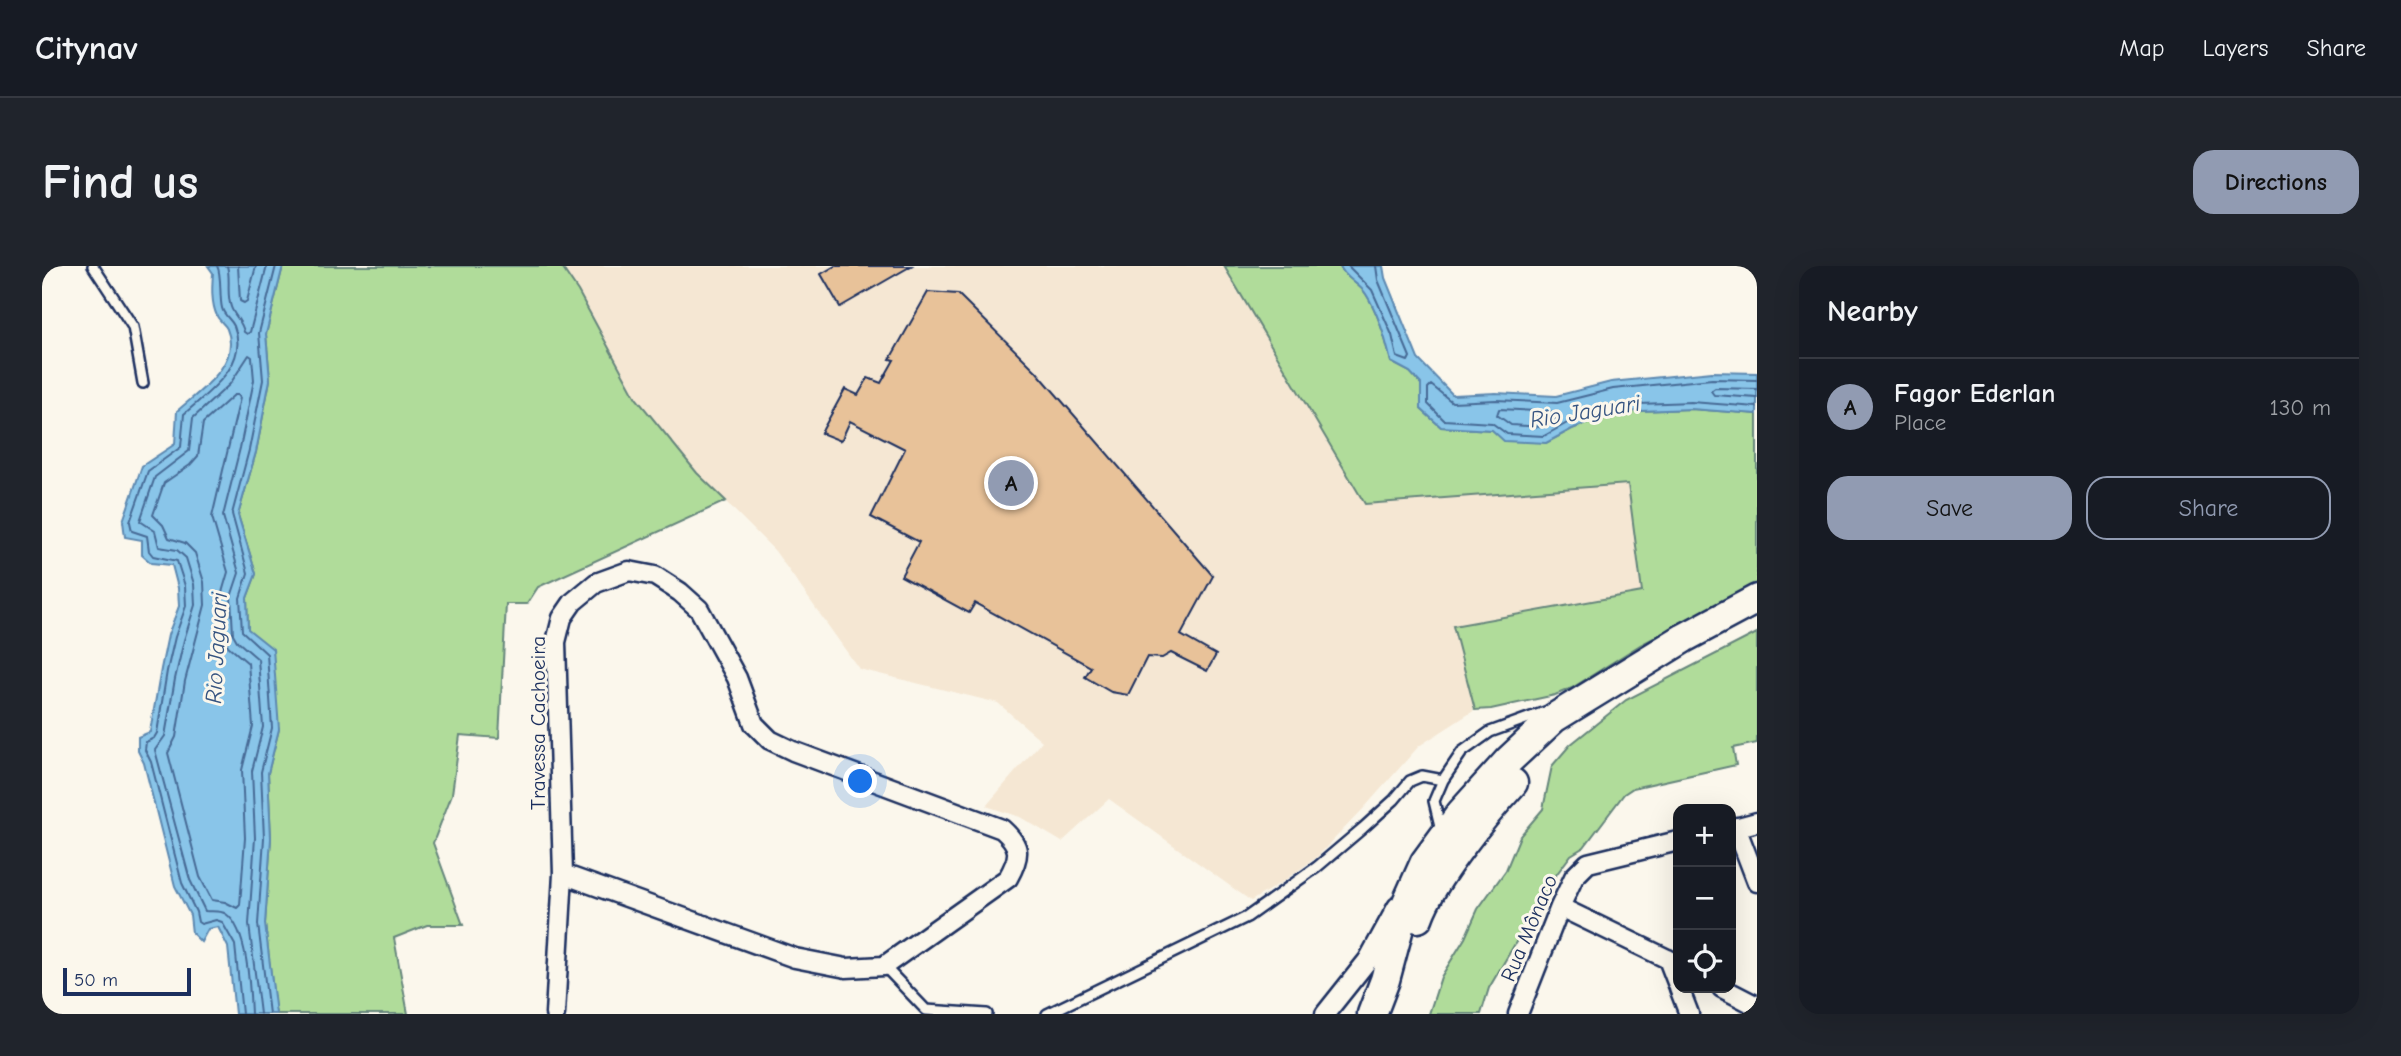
<!DOCTYPE html>
<meta charset="utf-8">
<style>
body{margin:0;font-family:"Comic Neue",sans-serif;background:#20242c;color:#f1f3f6}
.controls{position:absolute;right:21px;bottom:21px;display:grid;overflow:hidden;border-radius:14px;box-shadow:0 7px 28px #0002}
.controls button{width:63px;height:63px;display:grid;place-items:center;padding:0;border:0;border-bottom:2px solid #363941;background:#171b24;color:#f1f3f6;font:35px sans-serif}
.scale{position:absolute;left:21px;bottom:18px;width:128px;box-sizing:border-box;padding-left:7px;border:4px solid #1b2f5e;border-top:0;font-size:19px;line-height:24px;white-space:nowrap;color:#1b2f5e;-webkit-text-stroke:5px #fbf7ec;paint-order:stroke}
.you{position:absolute;left:819px;top:516px;width:24px;height:24px;margin:-18px;border:5px solid #fff;border-radius:50%;background:#1a73e8;box-shadow:0 0 0 10px #1a73e833}
.badge{display:grid;place-items:center;width:46px;height:46px;border-radius:50%;background:#919bb2;color:#111;font-size:23px;font-weight:700}
.pin{position:absolute;translate:-50% -50%;border:4px solid #fff;box-shadow:0 2px 7px #0006}
.list{margin:0;padding:0;list-style:none}
h2{display:flex;justify-content:space-between;align-items:center;height:91px;margin:0;padding:0 28px;font-size:30px}
h2 small{font-size:23px;font-weight:400;color:#9ea1a6}
.list li{display:grid;grid-template-columns:46px 1fr auto;gap:21px;align-items:center;box-sizing:border-box;height:98px;padding:0 28px;border-top:2px solid #363941}
.list b{display:block;font-size:26px;white-space:nowrap}
.list p{margin:0;font-size:23px;white-space:nowrap;color:#9ea1a6}
.list em{font-size:23px;font-style:normal;color:#9ea1a6}
.actions{display:flex;gap:14px;padding:21px 28px}
.actions a{flex:1;padding:16px 0;border:2px solid #919bb2;border-radius:21px;text-align:center;font-size:24px;color:#919bb2}
.actions .main{background:#919bb2;color:#111}
.icon{flex:none;width:38px;height:38px;fill:none;stroke:currentColor;stroke-width:2;stroke-linecap:round;stroke-linejoin:round}
.map{position:relative;flex:none;width:1715px;height:748px;overflow:hidden;border-radius:21px}
header{display:flex;align-items:center;gap:42px;box-sizing:border-box;height:98px;padding:0 35px;background:#171b24;border-bottom:2px solid #363941}
header strong{font-size:33px}
nav{display:flex;gap:38px;margin-inline-start:auto;font-size:24px}
.intro{display:flex;align-items:center;justify-content:space-between;box-sizing:border-box;height:168px;padding:0 42px}
h1{margin:0;font-size:49px}
.button{padding:18px 32px;border-radius:21px;background:#919bb2;color:#111;font-size:24px;font-weight:700}
main{display:flex;gap:42px;padding:0 42px}
aside{flex:1;background:#171b24;border-radius:21px;box-shadow:0 7px 28px #0002}
.map>svg:first-child{display:block}
.built{fill:#f5e7d3}
.green{fill:#b0dc9a;stroke:#66867c;stroke-width:2}
.water{fill:#89c5e9;stroke:#5d89b1;stroke-width:2}
.lines{fill:none;stroke-linecap:round;stroke-linejoin:round}
.shore{stroke:#476b96;stroke-width:2}
.building{fill:#e8c299;stroke:#1b2f5e;stroke-width:2}
.lane-casing{stroke:#1b2f5e;stroke-width:14}
.street-casing{stroke:#1b2f5e;stroke-width:23}
.primary-casing{stroke:#1b2f5e;stroke-width:33}
.lane{stroke:#fbf7ec;stroke-width:9}
.street{stroke:#fbf7ec;stroke-width:18}
.primary{stroke:#fbf7ec;stroke-width:28}
.labels{text-anchor:middle;stroke-width:6;stroke-linejoin:round;paint-order:stroke}
.street-label{font-size:21px;fill:#1b2f5e;stroke:#fbf7ec}
.water-label{font-size:23px;font-style:italic;fill:#365481;stroke:#fbf7ec}
</style>
<header>
<strong>Citynav</strong>
<nav><a>Map</a><a>Layers</a><a>Share</a></nav>
</header>
<div class="intro"><h1>Find us</h1><a class="button">Directions</a></div>
<main>
<div class="map">
<svg width="1715" height="748" viewBox="0 0 1715 748">
<rect width="100%" height="100%" fill="#fbf7ec"/>
<filter id="ink" filterUnits="userSpaceOnUse"><feTurbulence type="fractalNoise" baseFrequency=".0143" numOctaves="2"/><feDisplacementMap in="SourceGraphic" scale="14" xChannelSelector="R" yChannelSelector="G"/><feConvolveMatrix kernelMatrix="1 2 1 2 8 2 1 2 1" color-interpolation-filters="sRGB"/></filter>
<g filter="url(#ink)">
<path class="built" d="M519,0H1182L1323,238L1586,218L1601,326L1411,360L1433,444L1377,480L1322,542L1275,591L1240,616L1209,635L1067,533L1020,576L978,551L944,540L1000,475L956,437L817,403L733,285L655,207L594,132L536,25Z"/>
<path class="green" d="M241,0H519L536,25L594,132L655,207L684,235L496,321L485,338H464L457,472L418,469L410,528L391,577L421,659H385L352,672L366,748H234L233,743L223,658L229,572L226,507L237,463L206,364L205,332L214,308L196,249L214,186L228,114L224,68Z
M1182,0H1298C1303,13 1317,17 1324,28C1337,48 1344,74 1349,96L1368,106L1379,118V143L1399,161L1450,164L1504,177L1530,163L1572,146L1649,143L1715,148V318L1598,379L1530,422L1513,429L1449,443L1433,444L1411,360L1600,326L1586,218L1323,238Z
M1715,367V477L1691,482L1694,499L1591,522L1582,528L1542,581L1529,589L1511,613L1447,722L1439,748H1387L1399,711L1423,672L1436,643L1464,604L1478,570L1501,543L1510,500L1528,479L1584,434Z"/>
<path class="water" d="M166,0H241L224,68L228,114L214,186L196,249L214,308L205,332L206,363L231,383L237,463L226,507L229,572L223,658L234,748H193L186,681L176,661L166,663L159,676L150,667L148,649L133,620L102,497L96,485V471L108,466L119,403L126,369L137,340L136,322L130,299L109,297L100,289V274L83,271L81,255L100,200L133,178L135,145C156,126 200,98 185,63C183,58 177,55 175,50C169,37 170,21 171,7Z
M1298,0H1341L1343,12L1376,93L1411,129L1454,127L1514,130L1569,116L1670,106L1715,107V148L1649,143L1572,146L1530,163L1504,177L1462,175L1450,164L1399,161L1379,143V118L1368,106L1349,96C1344,74 1337,48 1324,28C1317,17 1303,13 1298,0Z"/>
<g class="lines">
<path class="shore" d="M175,0C180,8 177,30 180,42C182,50 189,53 192,60C208,99 166,126 142,148L139,181L106,205L88,256L90,265L105,270L107,285L111,290L135,295L143,320L144,340L133,371L125,405L115,467L112,472L104,476L103,484L109,496L140,617L154,646L156,656L159,658L174,654L180,656L193,679L200,748
M185,0C189,13 184,27 189,41C192,50 200,55 202,66L205,68L208,66L225,0
M196,0L198,35L202,37L205,35L214,0
M1306,0L1330,24L1350,69L1355,91L1366,95L1368,91L1336,14L1334,0
M1715,114L1670,113L1571,123L1515,137L1454,134L1410,136L1389,119L1386,122V138L1402,154L1450,157L1465,168L1502,170L1527,156L1572,139L1649,136L1715,141
M1715,123L1673,122L1669,125L1672,129L1715,132
M192,129H196L198,132L170,251L186,306L179,330L181,368L186,380L206,397L211,460L200,504L203,572L198,639L195,642L183,636L170,634L158,611L126,487L134,471L143,415L163,339L162,316L153,287L143,277L127,272L121,259L111,249L122,217L148,199L156,190L161,157Z
M1457,143L1515,146L1518,150L1500,161L1469,159L1455,149Z
M209,748C208,724 206,663 184,648C178,644 170,646 163,645L148,614L113,484L123,470L133,413L142,374L153,339L152,318L144,292L135,284L117,281L113,265L98,255L113,211L147,185L151,152L188,118L207,89L210,91L212,114L198,182L181,250L197,307L189,331L191,368L195,375L216,393L221,461L210,505L213,572L207,658L218,748
M227,748L216,658L222,572L219,506L230,462L225,388L200,365L198,332L206,307L190,248L207,184L221,114L217,67L234,0"/>
</g>
<path class="building" d="M793,0H869L798,41L779,8Z
M886,26L916,28L994,105L1171,310L1139,369L1174,389L1165,405L1129,387L1120,392L1105,391L1086,429L1069,426L1043,411L1049,401L933,337L927,347L859,310L877,276L829,251L863,183L808,155L799,175L779,167L803,123L816,129L826,112L839,117L852,94L848,93Z"/>
<g class="lines">
<g class="lane-casing">
<path id="lane" d="M51,0L91,61L101,117
M1399,564L1392,535L1401,514L1420,486L1448,466L1503,446
M842,700L884,744L945,748
M1005,748L1205,651L1275,601L1321,562L1352,534L1368,515L1380,510L1401,514"/>
</g>
<g class="street-casing">
<path id="street" d="M1694,561L1715,616
M1689,563L1715,556
M1518,641L1636,698
M1626,693L1636,719
M1637,722L1647,748
M1680,722L1715,740
M513,748L521,608L514,376L520,352L531,336L554,317L587,305L613,310L638,326L657,343L695,412L712,458L728,474L751,485L960,563C979,580 979,589 966,612L842,700L804,702L753,692L521,608
M1283,748L1326,694L1355,641
M1476,748L1518,641L1532,611L1546,597L1636,575"/>
</g>
<g class="primary-casing">
<path id="primary" d="M1376,652C1390,612 1442,549 1471,517
M1330,748L1343,714L1362,643L1383,596L1419,547L1467,494L1512,452L1642,372L1715,333"/>
</g>
<use href="#lane" class="lane"/>
<use href="#street" class="street"/>
<use href="#primary" class="primary"/>
</g>
</g>
<g class="labels">
<g class="street-label">
<text transform="translate(496 457) rotate(-90)" y="7">Travessa Cachoeira</text>
<text transform="translate(1487 662) rotate(-67)" y="7">Rua Mônaco</text>
</g>
<g class="water-label">
<text transform="translate(1543 145) rotate(-9)" y="8">Rio Jaguari</text>
<text transform="translate(174 382) rotate(-87)" y="8">Rio Jaguari</text>
</g>
</g>
</svg>
<div class="controls">
<button>+</button>
<button>−</button>
<button><svg class="icon" aria-label="locate" viewBox="0 0 24 24"><circle cx="12" cy="12" r="6"/><path d="M12 2v4M12 18v4M2 12h4M18 12h4"/></svg></button>
</div>
<div class="scale">50 m</div>
<div class="you"></div>
<div class="pin badge" style="left:969px;top:217px">A</div>
</div>
<aside>
<h2>Nearby<small></small></h2>
<ul class="list">
<li><span class="badge">A</span><div><b>Fagor Ederlan</b><p>Place</p></div><em>130 m</em></li>
</ul>
<div class="actions"><a class="main">Save</a><a>Share</a></div>
</aside>
</main>
